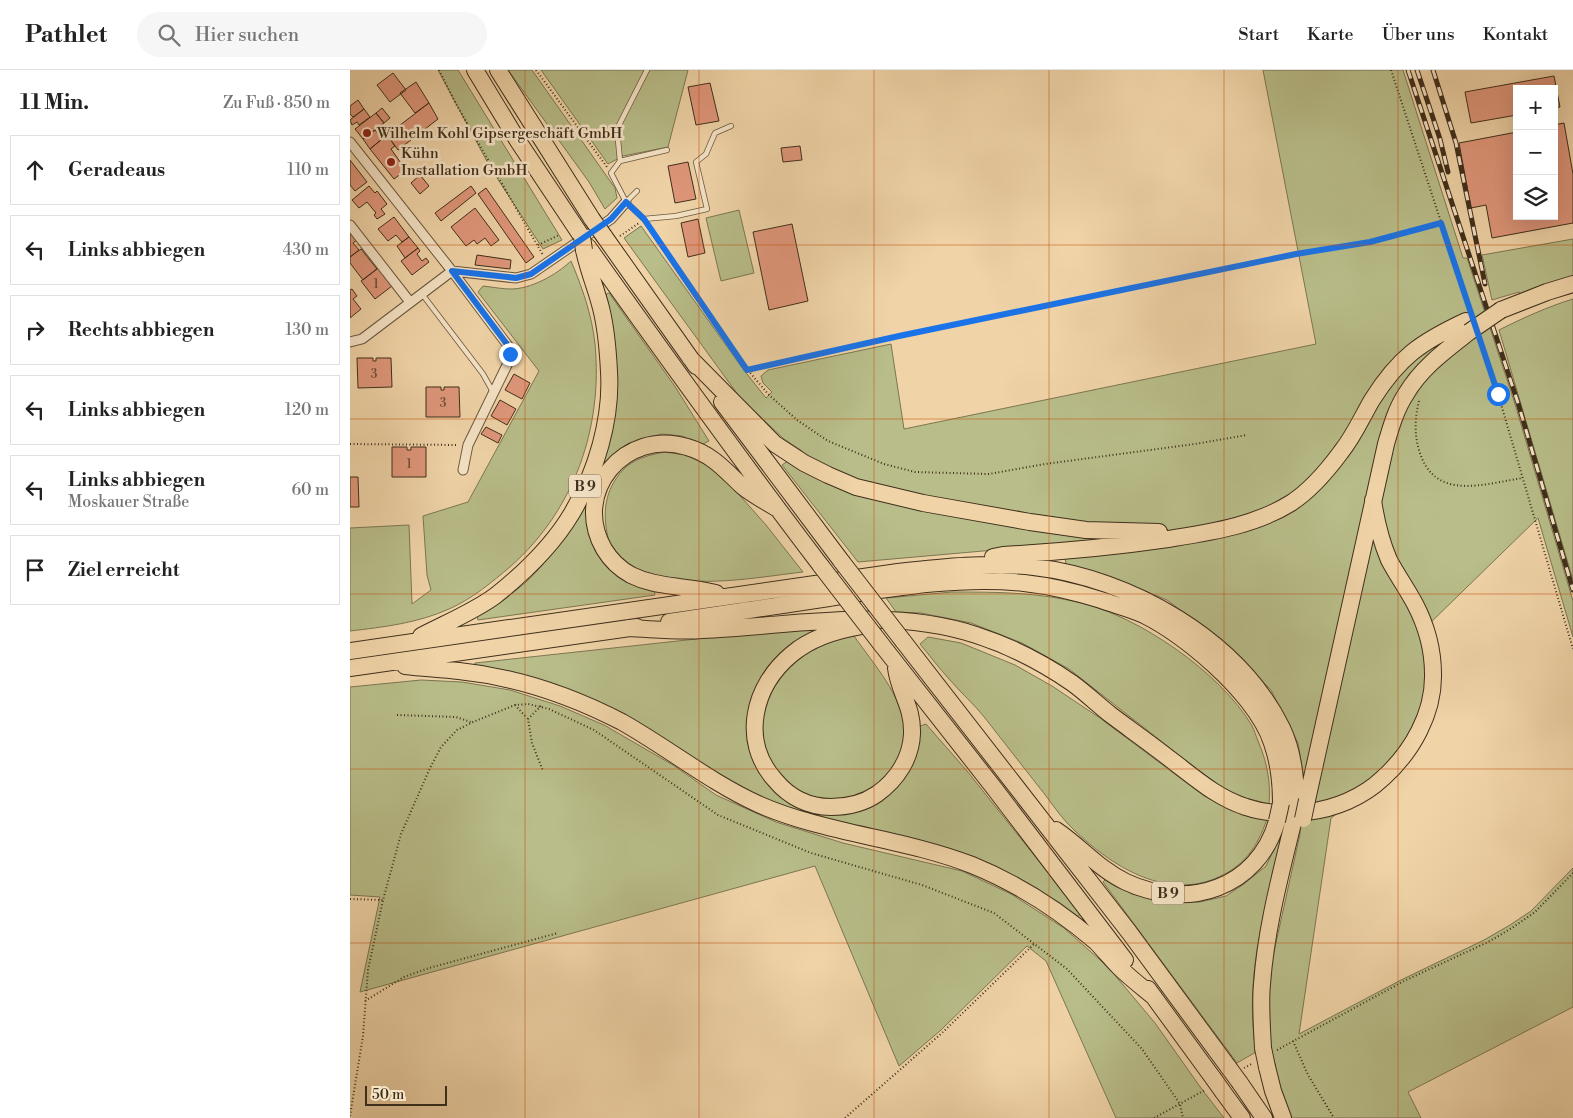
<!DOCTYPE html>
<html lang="de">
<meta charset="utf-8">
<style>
body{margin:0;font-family:"Libre Bodoni",serif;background:#f6f6f6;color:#222}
.controls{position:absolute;right:15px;top:15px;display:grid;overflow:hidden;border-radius:0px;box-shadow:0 5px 20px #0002}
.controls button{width:45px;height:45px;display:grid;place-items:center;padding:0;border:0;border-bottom:1px solid #e0e0e0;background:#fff;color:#222;font:25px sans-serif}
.scale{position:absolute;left:15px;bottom:12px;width:82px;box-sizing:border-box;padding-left:5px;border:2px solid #3f2f1b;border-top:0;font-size:14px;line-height:18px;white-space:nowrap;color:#3f2f1b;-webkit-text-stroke:4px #f5e3c6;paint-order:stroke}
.stop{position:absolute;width:15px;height:15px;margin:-11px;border:4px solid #1a73e8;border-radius:50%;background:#fff}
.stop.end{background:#1a73e8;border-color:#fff;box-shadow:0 1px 5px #0008}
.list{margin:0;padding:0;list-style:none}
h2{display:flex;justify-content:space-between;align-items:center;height:65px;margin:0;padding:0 20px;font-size:21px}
h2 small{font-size:16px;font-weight:400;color:#767676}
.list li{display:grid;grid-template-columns:32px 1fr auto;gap:15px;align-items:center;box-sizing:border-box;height:70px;margin:0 10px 10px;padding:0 10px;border:1px solid #e0e0e0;border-radius:0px}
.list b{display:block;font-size:19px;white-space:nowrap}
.list p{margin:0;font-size:16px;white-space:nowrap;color:#767676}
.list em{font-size:16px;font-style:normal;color:#767676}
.icon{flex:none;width:28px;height:28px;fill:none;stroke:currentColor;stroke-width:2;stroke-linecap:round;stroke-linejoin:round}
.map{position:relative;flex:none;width:1223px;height:1048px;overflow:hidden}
header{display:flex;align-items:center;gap:30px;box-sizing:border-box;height:70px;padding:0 25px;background:#fff;border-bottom:1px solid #e0e0e0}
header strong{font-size:24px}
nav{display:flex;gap:28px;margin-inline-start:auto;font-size:18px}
.search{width:350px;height:45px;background:#f6f6f6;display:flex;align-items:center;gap:12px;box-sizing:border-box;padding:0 18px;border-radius:28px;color:#767676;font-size:19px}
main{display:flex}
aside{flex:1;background:#fff}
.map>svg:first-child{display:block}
.green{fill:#b8bd89;stroke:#7c7652}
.building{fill:#e0977b;stroke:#3f2f1b}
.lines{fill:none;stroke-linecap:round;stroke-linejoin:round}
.lane-casing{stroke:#6b583e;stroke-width:6}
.street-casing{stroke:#6b583e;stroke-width:11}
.highway-casing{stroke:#3f2f1b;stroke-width:18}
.path{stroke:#3f2f1b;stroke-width:2;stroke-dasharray:1 2.5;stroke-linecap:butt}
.lane{stroke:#f5e3c6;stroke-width:4.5}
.street{stroke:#f5e3c6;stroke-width:9}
.highway{stroke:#f0d4a8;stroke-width:16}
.rail-casing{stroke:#3f2f1b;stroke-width:5}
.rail{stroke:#f5e3c6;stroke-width:3;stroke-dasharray:9;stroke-linecap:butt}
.highway-bridge-casing{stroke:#3f2f1b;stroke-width:18;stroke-linecap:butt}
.highway-bridge{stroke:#f0d4a8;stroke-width:16}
.route{stroke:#1a73e8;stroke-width:6}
.grid{fill:none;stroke:#c6510f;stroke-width:1;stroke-opacity:0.55}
.poi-dot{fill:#8f2418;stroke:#f5e3c6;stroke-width:2}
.labels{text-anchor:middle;stroke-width:5;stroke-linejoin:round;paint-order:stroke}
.number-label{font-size:12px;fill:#674933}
.shield{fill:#f5e3c6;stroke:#76654e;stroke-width:1}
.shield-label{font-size:14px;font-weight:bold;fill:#3f2f1b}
.poi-label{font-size:15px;fill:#3f2f1b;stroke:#f5e3c6;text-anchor:start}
</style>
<header>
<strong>Pathlet</strong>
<div class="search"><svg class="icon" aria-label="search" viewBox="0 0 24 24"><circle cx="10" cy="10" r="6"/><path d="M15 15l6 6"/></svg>Hier suchen</div>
<nav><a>Start</a><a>Karte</a><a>Über uns</a><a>Kontakt</a></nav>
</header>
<main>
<aside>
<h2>11 Min.<small>Zu Fuß · 850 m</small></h2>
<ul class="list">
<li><svg class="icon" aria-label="ahead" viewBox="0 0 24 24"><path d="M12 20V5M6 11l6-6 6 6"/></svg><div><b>Geradeaus</b></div><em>110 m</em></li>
<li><svg class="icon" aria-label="left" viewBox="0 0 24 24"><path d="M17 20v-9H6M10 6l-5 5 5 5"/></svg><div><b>Links abbiegen</b></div><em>430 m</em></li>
<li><svg class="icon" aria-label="right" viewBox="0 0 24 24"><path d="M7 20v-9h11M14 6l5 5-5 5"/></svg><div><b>Rechts abbiegen</b></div><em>130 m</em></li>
<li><svg class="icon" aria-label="left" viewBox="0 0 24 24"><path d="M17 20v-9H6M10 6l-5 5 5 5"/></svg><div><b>Links abbiegen</b></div><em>120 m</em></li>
<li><svg class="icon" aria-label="left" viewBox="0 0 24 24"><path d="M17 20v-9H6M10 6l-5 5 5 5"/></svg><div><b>Links abbiegen</b><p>Moskauer Straße</p></div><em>60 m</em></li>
<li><svg class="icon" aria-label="arrive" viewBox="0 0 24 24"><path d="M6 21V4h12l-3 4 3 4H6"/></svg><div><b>Ziel erreicht</b></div></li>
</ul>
</aside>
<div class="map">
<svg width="1223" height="1048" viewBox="0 0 1223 1048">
<rect width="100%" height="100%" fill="#f0d4a8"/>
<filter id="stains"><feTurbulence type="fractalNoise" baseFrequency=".004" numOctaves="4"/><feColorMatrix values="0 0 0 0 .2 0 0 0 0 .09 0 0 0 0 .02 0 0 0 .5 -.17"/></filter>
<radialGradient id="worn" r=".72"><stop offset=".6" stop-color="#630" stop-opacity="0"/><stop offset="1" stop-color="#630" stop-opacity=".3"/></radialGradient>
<path class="green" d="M88,0H108L212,170L193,179L140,97Z
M158,0H182L265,118L267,128L255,139L239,112Z
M191,0H338L318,77L273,86L258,94Z
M913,0H1053L1113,188H1117L1165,334L1223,531V567L1188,448L1076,557L1078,637L1030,712L981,748L949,964L1051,910L1134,870L1160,855L1181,841L1223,798V937L1058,1022L1071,1048H941L932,1027L921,978L917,947L918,909L950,764L954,710L948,673L921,620L875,574L817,530L766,509L716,494L713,474L508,492L432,395L452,381L434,369L391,329L274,168L291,156L393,299L416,328L422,322L413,313L411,306L418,300L541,274L554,359L966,274Z
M389,140L404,203L371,211L356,148Z
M1223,169V206L1170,224L1169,222L1142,230L1132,185Z
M221,191C232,217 242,245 245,274C253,358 224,440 161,496C142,512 122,529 99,539C68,553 34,557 0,561V458L59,455L62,534L81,520L77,505L73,446L118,432L189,301L128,222L133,216C142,217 152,219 161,219C181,219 206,205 221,191Z
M259,223L326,318L359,371L353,374L332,366L312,364L287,370L259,389L249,406L254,225Z
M1223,229V510L1149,260C1173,248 1197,237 1223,229Z
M314,382L336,385L359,396L377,411L416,455L453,502C401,508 349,519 298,503C286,499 268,491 261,478C260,475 259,471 258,467C252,443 255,419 273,400C283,389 299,385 314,382Z
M241,417L239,463L245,480L258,496L278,513L304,520L305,525L128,550L126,544C141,536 157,528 169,518C202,492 221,452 241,417Z
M602,522C647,522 687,522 731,533C790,547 869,602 901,654C904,659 906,666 908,671C917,692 921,712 919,734L896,728L871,718L719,599L672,573L621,553L571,543L546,542L536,528Z
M466,556L490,568L504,566C525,596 551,624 556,661L576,654L617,701L731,844L727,847L692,825L438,740L391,719L256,635L205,614L124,596L125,593Z
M578,567L611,573L665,595L702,616L750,648L854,726L892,745L917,749C907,778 894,797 864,809C813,829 761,795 725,761C714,751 705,738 696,726C676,700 655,674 635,648C624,634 611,623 599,609C589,598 580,586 570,574Z
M71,610L112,612L160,620L210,636L254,655L323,695L366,725L426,752L493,773L612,801L661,824L714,858L758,897L805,953L851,1018L874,1048H766L696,891L677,876L591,960L549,996L465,796L10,922L30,827L0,825V617Z
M928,771H931C914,841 894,910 906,982L887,993L753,812L756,809L782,824L816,831L850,832L876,826L894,814L916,796Z"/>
<path class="building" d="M43,3L56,20L40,32L27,15Z
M1204,6L1210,37L1204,38V19H1167V45L1121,53L1115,22Z
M66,12L79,33L65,43L50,23Z
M360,13L369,51L346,55L338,17Z
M8,30L14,39L3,47L0,44V36Z
M79,33L88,49L48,80L37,65Z
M32,38L40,48L34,53L26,43Z
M14,39L20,47L9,55L7,52L2,55L0,50Z
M26,43L34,53L13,69L5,59Z
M1214,53L1223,104V153L1142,168L1136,135L1121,138L1109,73L1167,62V146H1204V55Z
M25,60L32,69L20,79L13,69Z
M37,65L45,76L41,79L56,100L44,109L20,79Z
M450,76L452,90L433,92L431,78Z
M0,90L17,112L5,121L0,115Z
M338,92L346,129L325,133L318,96Z
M70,105L79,116L70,124L61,113Z
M19,116L25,123L27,121L37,134L31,139L35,144L27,149L24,145L26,143L17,132L9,138L2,130Z
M121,116L126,123L91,151L85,143Z
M136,118L184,187L176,193L128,124Z
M125,138L149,170L141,176L135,168L127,174L124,170L116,176L101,157Z
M44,147L59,167L52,172L46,165L38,171L28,159Z
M348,149L355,183L338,187L331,153Z
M442,154L458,231L419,240L403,162Z
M0,162L7,170L3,173L9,180L0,187Z
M59,167L68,178L55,188L47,176Z
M68,178L70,181L67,184L72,191L76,188L79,192L62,205L51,191Z
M11,179L27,199L13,210L0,193V187Z
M127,185L161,190L160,199L125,195Z
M28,198L42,216L25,229L11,211Z
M2,219L7,226L3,229L11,239L0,248V220Z
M7,288H23V291H26V288H41L42,317L8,318Z
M164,304L180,313L172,329L155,320Z
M76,317H91V320H94V317H109L110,347H76Z
M150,330L166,339L157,355L141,346Z
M136,357L152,365L148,373L131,364Z
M42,377H57V380H61V377H76V407H42Z
M0,407H8L9,437H0Z"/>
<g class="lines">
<g class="lane-casing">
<path id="lane" d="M270,91L317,80
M287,121L276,132L294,149L326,146L357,139L346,92L356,84L365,63L381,56
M276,132L261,103L270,91L267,59L297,0
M72,224L133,304L143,322"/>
</g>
<g class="street-casing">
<path id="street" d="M0,72L102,201L159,277L160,285L158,293L118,375L113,400
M0,155L60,232
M102,201L166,208L181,204L261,149L276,132
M0,272L12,269L102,201"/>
</g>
<g class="highway-casing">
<path id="highway" d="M125,0L168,71L232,167
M148,0L242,149
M254,166L346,296
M238,177C314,284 391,391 471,496
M1151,240L1197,222L1223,214
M340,288L425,374L454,393L478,405L506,417L573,433L680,452L736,460L809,462
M372,332L492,492
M643,487L653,485C708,482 763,477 818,469C861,462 904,456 941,433C961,420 977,401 991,382C1004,366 1012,347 1022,330C1049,287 1071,272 1116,251
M366,523C356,521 346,519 336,518C317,515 299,514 281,505C270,499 260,489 254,479C221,422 275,358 337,377C362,384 375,400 392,416C403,425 416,432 428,439
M319,552C372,544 426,536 479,528C542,518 611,506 674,513C701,516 726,522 751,530C765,535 781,539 794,545C820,558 843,576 864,595C886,615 913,645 922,673C929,693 931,712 931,733
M511,556C487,560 461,568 442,584C403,616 390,671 425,710C439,727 459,737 481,737C497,737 514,733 527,724C547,710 561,688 562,664C563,636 549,623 546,598
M278,558C303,559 328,562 352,560C444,556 536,536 626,565C660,576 693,593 722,613C736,623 748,635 761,645C781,660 801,674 820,689C844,707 867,728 896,737C916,744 937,744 957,742C985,739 1013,727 1033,708C1062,682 1084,643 1083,604C1083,579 1076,555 1065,534C1057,519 1047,505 1039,490C1031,471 1026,451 1023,430
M71,566C96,553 123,542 145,526C174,503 203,475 222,443C246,402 262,349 259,302C258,281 256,258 251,238C246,218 238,200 234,180
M553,571L779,862L879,998
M531,574L644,718L775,890
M0,581L548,502C593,497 638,492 684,497C780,508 888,569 932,658C943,681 946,707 946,732
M55,596C73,598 91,599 109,601C167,607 220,625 272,652C318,678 360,712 408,734C476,764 553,768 622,795C666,813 710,841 746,872C754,880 761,889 769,897C780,908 792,917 804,927
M0,598L287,557
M957,730L1036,374C1041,357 1046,339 1056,324C1071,298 1096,280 1119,262
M706,760C731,777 749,799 776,812C838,841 908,818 927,751
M798,919L863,1008
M913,978C912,957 910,935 912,914C916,858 931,803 944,749
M917,997L923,1021L933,1048
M890,1013L914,1048
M873,1022L892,1048"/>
</g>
<path class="path" d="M89,0L106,34L193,185
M186,0L257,97
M1041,0L1119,237
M299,156L397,299L418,324L447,350L478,371L534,394L565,402L639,404L695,394L845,374L897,365
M270,166L289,153
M188,175L209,165
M1130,270L1148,324L1223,579
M397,299L549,266L946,184L1020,172L1091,153
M1069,331C1065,347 1064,364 1069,380C1084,432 1133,414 1173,408
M0,374L108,375
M165,635L177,648
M191,636L178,649L182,673L193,701
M47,645L106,647L121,652
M0,829L33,830
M15,931L54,907L79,898L208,863
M943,971L958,1005L984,1048
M927,980L1054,911L1138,872L1162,858L1185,842L1223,803
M894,998L903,993
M0,1046L13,966L18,900L33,830L51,764L80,698L91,677L107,660L123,652L165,635L178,634L199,639L244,660L368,745L461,783L572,815L644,843L717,899L792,979L830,1034L833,1048
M495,1048L593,962L684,874
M804,1048L855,1020"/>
<use href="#lane" class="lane"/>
<use href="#street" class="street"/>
<use href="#highway" class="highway"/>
<g class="rail-casing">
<path id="rail" d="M1058,0L1168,333L1223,520
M1067,0L1090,69L1098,102
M1083,0L1106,73L1135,214"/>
</g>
<use href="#rail" class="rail"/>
<g class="highway-bridge-casing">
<path id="highway-bridge" d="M242,149L254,166
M232,167L234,180
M1119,262L1151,240
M492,492L553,571
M471,496L531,574
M953,749L957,730
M927,751L931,733
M913,978L917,997
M879,998L890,1013
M863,1008L873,1022"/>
</g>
<use href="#highway-bridge" class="highway-bridge"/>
</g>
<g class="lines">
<path class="route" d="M160,284L159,277L102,201L166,208L181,204L261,149L276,132L294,149L397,300L549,266L946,184L1020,172L1091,153L1148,324"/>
</g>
<path class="grid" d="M175,0V1048M349,0V1048M524,0V1048M699,0V1048M874,0V1048M1048,0V1048M0,175H1223M0,349H1223M0,524H1223M0,699H1223M0,873H1223"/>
<g class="poi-dot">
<circle cx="17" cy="63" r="5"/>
<circle cx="41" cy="92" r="5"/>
</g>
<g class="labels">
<g class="number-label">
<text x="26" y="218">1</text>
<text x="24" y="308">3</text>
<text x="93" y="337">3</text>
<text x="59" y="398">1</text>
</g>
<g class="shield">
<rect x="219" y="404.5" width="32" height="23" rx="4"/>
<rect x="802" y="811.5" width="32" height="23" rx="4"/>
</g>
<g class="shield-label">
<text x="235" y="421">B 9</text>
<text x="818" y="828">B 9</text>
</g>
<g class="poi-label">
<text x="27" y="68">Wilhelm Kohl Gipsergeschäft GmbH</text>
<text x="51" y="88">Kühn<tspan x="51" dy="17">Installation GmbH</tspan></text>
</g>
</g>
<rect width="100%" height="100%" filter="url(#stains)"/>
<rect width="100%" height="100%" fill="url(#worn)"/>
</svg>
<div class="controls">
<button>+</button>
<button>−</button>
<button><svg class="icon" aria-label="layers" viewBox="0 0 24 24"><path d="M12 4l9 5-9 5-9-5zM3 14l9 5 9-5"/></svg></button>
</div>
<div class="scale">50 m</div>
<div class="stop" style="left:1148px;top:324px"></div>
<div class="stop end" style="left:160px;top:284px"></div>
</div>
</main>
